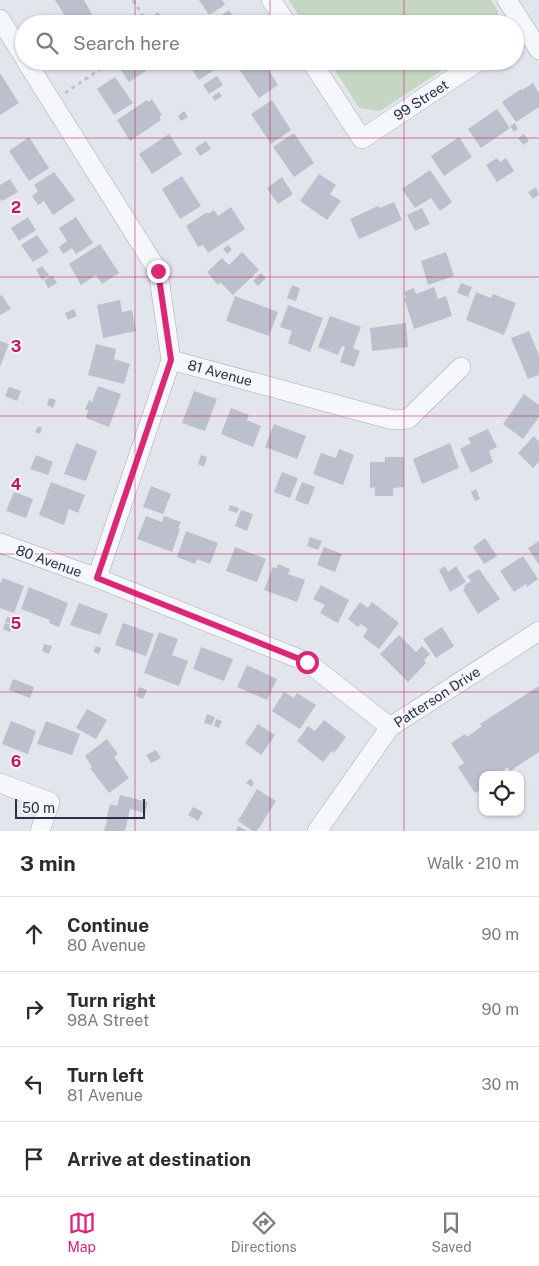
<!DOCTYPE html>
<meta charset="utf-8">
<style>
body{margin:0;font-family:"Public Sans",sans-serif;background:#f2f2f3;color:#2b2b33}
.controls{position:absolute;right:15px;bottom:15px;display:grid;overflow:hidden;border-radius:10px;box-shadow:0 1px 4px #0004}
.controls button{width:45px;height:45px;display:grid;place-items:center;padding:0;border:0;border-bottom:1px solid #e1e1e2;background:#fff;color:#2b2b33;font:25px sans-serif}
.scale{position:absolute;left:15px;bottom:12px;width:130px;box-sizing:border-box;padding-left:5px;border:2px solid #282f47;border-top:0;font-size:14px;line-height:18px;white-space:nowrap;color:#282f47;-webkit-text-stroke:4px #f3f5f9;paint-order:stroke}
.stop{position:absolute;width:15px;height:15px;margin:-11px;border:4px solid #db2777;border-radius:50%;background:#fff}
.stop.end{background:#db2777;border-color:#fff;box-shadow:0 1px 5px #0008}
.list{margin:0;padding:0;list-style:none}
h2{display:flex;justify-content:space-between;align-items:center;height:65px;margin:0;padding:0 20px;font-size:21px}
h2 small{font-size:16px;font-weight:400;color:#7c7c81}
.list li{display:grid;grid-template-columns:32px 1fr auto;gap:15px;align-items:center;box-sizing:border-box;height:75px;padding:0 20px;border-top:1px solid #e1e1e2}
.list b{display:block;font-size:19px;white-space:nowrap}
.list p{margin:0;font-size:16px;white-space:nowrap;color:#7c7c81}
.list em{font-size:16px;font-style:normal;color:#7c7c81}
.icon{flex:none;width:28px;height:28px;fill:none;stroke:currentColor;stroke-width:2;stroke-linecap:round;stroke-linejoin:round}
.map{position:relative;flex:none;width:539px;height:831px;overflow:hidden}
.search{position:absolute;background:#fff;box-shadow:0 1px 4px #0004;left:15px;right:15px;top:15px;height:55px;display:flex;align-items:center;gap:12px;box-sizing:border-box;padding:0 18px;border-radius:28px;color:#7c7c81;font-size:19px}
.sheet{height:365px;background:#fff}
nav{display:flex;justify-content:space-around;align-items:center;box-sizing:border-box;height:70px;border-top:1px solid #e1e1e2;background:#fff;font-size:14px;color:#7c7c81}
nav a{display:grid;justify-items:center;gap:2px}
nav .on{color:#db2777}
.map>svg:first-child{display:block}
.green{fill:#c5d7c3}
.building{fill:#bcc0cd}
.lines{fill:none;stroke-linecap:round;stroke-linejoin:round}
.minor-casing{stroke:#a7abb8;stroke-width:20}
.path{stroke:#c0c3cb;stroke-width:3;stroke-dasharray:4 4;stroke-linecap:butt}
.minor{stroke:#f6f7fa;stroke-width:19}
.route{stroke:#db2777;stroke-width:6}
.grid{fill:none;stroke:#c2185b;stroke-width:1;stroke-opacity:0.55}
.labels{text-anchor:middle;stroke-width:4;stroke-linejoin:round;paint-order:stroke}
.street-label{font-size:14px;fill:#282f47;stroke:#f3f5f9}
.grid-label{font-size:16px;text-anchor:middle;font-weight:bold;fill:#c2185b;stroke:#f3f5f9;stroke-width:4;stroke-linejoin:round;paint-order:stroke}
</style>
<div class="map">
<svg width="539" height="831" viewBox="0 0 539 831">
<rect width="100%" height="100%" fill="#e3e5ed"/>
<path class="green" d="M289,0H491L498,11L497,24H304Z
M329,61H456L380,111L359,108Z"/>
<path class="building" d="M55,0H84L92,14L77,24H70Z
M199,0H222L225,5L209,15Z
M229,10L238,24H209Z
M158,12L161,17L157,20L154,15Z
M131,61H140L146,71L129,82L120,69Z
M186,61H211L216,69L199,80Z
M250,61H263L278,85L259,98L239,69Z
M0,73L19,103L0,115Z
M217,76L223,85L209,94L203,85Z
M115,77L133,103L114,115L97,89Z
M533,83L539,93V107L516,122L502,102L521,89L522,90Z
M219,92L222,96L215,101L212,97Z
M152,99L162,115L159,117L161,120L130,141L117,120L147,100L149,102Z
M272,100L291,130L271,144L251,114Z
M497,109L510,128L481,148L468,129Z
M184,111L188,117L181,121L178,116Z
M515,123L518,129L514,132L510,126Z
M294,133L314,163L294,177L273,147Z
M169,134L182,154L152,174L139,154Z
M524,134L529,141L523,145L518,138Z
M29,137L49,168L29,181L9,151Z
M459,137L472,157L444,176L431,156Z
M206,141L211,149L200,156L195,148Z
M497,158L500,162L506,158L514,171L497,182L486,165Z
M430,170L452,202L440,211L431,198L415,208L402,189Z
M54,172L75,200L53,215L44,201L38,205L32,196L38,191L34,185Z
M319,174L336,185L330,194L341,201L327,220L300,201Z
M182,176L201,206L180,219L162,189Z
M282,177L293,194L278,204L267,188Z
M10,179L18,192L2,201L0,199V185Z
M536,187L539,194L533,199L528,192Z
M394,202L402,220L359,239L350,219L378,206L380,208Z
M231,207L245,229L208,253L203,245L198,247L186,226L207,212L208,214L214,210L218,216Z
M422,208L430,224L415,231L407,215Z
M28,217L36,230L19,241L11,228Z
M76,217L93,243L76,254L72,248L63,254L59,247L67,241L59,228Z
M37,235L49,252L33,262L21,245Z
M100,244L119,273L102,284L96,275L81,285L69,264Z
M228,245L232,250L227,254L223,249Z
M242,252L259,270L233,295L220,282L218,285L207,272L222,258L229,265Z
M446,252L454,276L428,285L421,261Z
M42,266L49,275L42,280L36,270Z
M261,273L266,278L258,286L253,281Z
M52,275L57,283L48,288L44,280Z
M461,283L472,287L468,297L457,293Z
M292,285L300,288L296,301L287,298Z
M434,287L438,299L446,296L452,316L414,329L404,298L406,297L404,292L414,288L416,294Z
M476,292L491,298L493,294L516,303L504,335L466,320Z
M2,295L11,309L0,315V296Z
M235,296L278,312L269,336L226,321Z
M120,300L122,312L132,310L136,331L103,338L97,305Z
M288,305L323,318L310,352L288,343L292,331L280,327Z
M74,309L77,316L68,320L65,313Z
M330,316L361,327L353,348L360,351L354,367L340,362L345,347L342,346L338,355L318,347Z
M406,323L408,347L372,351L370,328Z
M529,331L539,355V375L528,379L511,338Z
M0,341L9,344L0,367Z
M96,344L116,349L114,359L130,364L124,384L88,375Z
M98,386L121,394L109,427L86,418L88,410H85L89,400L92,402Z
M9,387L21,391L17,401L5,396Z
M194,391L217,399L205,431L182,423Z
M524,394L539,405V417L523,439L503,424Z
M49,398L56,400L53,408L47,405Z
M231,408L249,415L247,420L261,426L253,447L221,434Z
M274,424L306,436L297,459L265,447Z
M38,426L42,428L40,434L35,432Z
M488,429L497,447L489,451L493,462L471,473L460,449L471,443L468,438Z
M534,436L539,442V462L533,468L518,453Z
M76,443L97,451L86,481L64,474Z
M450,443L459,468L422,484L413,459Z
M339,449L354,455L343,485L313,474L321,453L336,458Z
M36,455L53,462L48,475L30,469Z
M201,455L207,457L204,467L198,464Z
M385,457H404V487L393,488V496H375V487L370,488V462H385Z
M282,472L298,478L290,498L274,492Z
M51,482L85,495L78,513L69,509L64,525L39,515Z
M302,482L315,487L308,505L295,500Z
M151,486L171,494L163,514L143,507Z
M476,489L480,499L475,501L471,492Z
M14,492L33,499L26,518L6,511Z
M230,505L239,508L237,513L228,510Z
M241,510L253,514L247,531L235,526Z
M146,516L162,522L164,516L181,522L178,528L180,529L172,552L137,539Z
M186,531L218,543L210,564L197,559L195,564L177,557Z
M310,537L322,541L318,550L307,546Z
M485,538L497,556L484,564L473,547Z
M539,541V565L528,548Z
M235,547L266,559L257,582L226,571Z
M324,547L342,554L335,572L317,565Z
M523,556L538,579L527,587L526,584L514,592L500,571Z
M278,564L290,569L288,574L305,580L297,602L264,590L273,567L277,568Z
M445,566L448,572L456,566L466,582L450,592L439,570Z
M479,569L500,599L478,614L463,590L465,588L464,586L471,581L467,576Z
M3,578L24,586L14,613L0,608V583Z
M321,585L349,600L338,623L320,613L325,605L313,599Z
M29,587L68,603L59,627L49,623L50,620L21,609Z
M360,602L368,608L372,602L399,623L379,649L363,637L368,629L361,624L358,627L348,619Z
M79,603L108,614L100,635L70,625Z
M7,617L13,619L12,624L5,622Z
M5,623L12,625L10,632L3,629Z
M123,623L154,634L146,656L115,645Z
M442,627L454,646L436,658L423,639Z
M159,632L178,639L172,655L188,661L179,686L144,673Z
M399,635L416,652L422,646L430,654L424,660L426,663L408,682L380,654Z
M44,644L52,646L49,654L42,651Z
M96,646L101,648L99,654L93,652Z
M201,647L233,659L224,681L193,669Z
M247,665L277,679L267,700L237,687Z
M13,679L34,687L30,698L9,690Z
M539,686V752L510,771L508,767L497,775H483V788L475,793L458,767L464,763L451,743L465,734L467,737L482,726L480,724Z
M139,687L147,690L143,699L136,696Z
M284,692L294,698L297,693L316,705L300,729L272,711Z
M87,709L107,720L96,739L76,728Z
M207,714L215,717L212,725L204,723Z
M216,719L222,721L219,728L214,726Z
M324,720L346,737L334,753L332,751L323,762L297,741L308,726L315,731Z
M11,721L36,731L28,754L2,744Z
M46,721L80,734L72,755L37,744Z
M258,724L275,735L261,755L245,743Z
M107,739L118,754L114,757L129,778L109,793L90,768L92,767L85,756Z
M156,750L161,758L151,763L146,755Z
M250,779L254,782L252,787L246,783Z
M257,789L276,801L257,831H253L238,821Z
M120,795L148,802L145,813L130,809L125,831H104L108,817L107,816L110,804L117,806Z
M193,807L203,812L198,821L188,815Z
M238,826L247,831H236Z"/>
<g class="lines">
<g class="minor-casing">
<path id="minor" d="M271,0L287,24
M507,0L539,50
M0,19L24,57
M26,61L158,271L171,360L97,578
M311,61L362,139L479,61
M171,360L393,420L408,419L461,367
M0,543L97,578L307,662L390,727
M0,783L50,802L40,831
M317,831L390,727L539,631"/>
</g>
<path class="path" d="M133,0L148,24
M65,93L112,61"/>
<use href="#minor" class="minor"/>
</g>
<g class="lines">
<path class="route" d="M158,271L171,360L97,578L307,662"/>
</g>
<path class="grid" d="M135,0V24M270,0V24M404,0V24M135,61V831M270,61V831M404,61V831M0,138H539M0,277H539M0,416H539M0,554H539M0,692H539"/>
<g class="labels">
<g class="street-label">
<text transform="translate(421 100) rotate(-33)" y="5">99 Street</text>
<text transform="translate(220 373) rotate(15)" y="5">81 Avenue</text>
<text transform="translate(49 561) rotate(20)" y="5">80 Avenue</text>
<text transform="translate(437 697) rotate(-33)" y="5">Patterson Drive</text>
</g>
</g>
<g class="grid-label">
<text x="16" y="213">2</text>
<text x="16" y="352">3</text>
<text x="16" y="490">4</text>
<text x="16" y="629">5</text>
<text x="16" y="767">6</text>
</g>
</svg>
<div class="controls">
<button><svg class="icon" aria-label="locate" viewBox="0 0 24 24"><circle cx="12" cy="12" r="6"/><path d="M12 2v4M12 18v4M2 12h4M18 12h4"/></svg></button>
</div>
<div class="scale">50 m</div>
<div class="stop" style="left:307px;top:662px"></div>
<div class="stop end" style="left:158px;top:271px"></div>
<div class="search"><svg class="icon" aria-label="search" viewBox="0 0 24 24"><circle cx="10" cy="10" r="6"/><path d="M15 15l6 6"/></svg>Search here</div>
</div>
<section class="sheet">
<h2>3 min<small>Walk · 210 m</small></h2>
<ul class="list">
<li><svg class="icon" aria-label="ahead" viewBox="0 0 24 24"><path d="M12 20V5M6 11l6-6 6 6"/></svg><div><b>Continue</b><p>80 Avenue</p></div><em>90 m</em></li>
<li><svg class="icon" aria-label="right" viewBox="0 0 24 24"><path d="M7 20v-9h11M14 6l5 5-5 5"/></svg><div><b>Turn right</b><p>98A Street</p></div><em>90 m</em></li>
<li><svg class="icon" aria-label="left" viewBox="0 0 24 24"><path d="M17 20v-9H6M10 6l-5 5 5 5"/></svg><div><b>Turn left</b><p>81 Avenue</p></div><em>30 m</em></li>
<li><svg class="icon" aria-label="arrive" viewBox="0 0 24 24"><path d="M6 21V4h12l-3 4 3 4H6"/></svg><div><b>Arrive at destination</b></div></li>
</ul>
</section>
<nav>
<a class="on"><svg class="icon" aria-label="map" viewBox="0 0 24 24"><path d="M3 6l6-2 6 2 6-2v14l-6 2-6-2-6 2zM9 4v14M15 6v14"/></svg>Map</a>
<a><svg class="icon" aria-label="directions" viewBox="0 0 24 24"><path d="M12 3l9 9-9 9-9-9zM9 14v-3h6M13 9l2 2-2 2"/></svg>Directions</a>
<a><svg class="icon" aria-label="saved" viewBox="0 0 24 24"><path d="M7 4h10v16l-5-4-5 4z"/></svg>Saved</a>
</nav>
